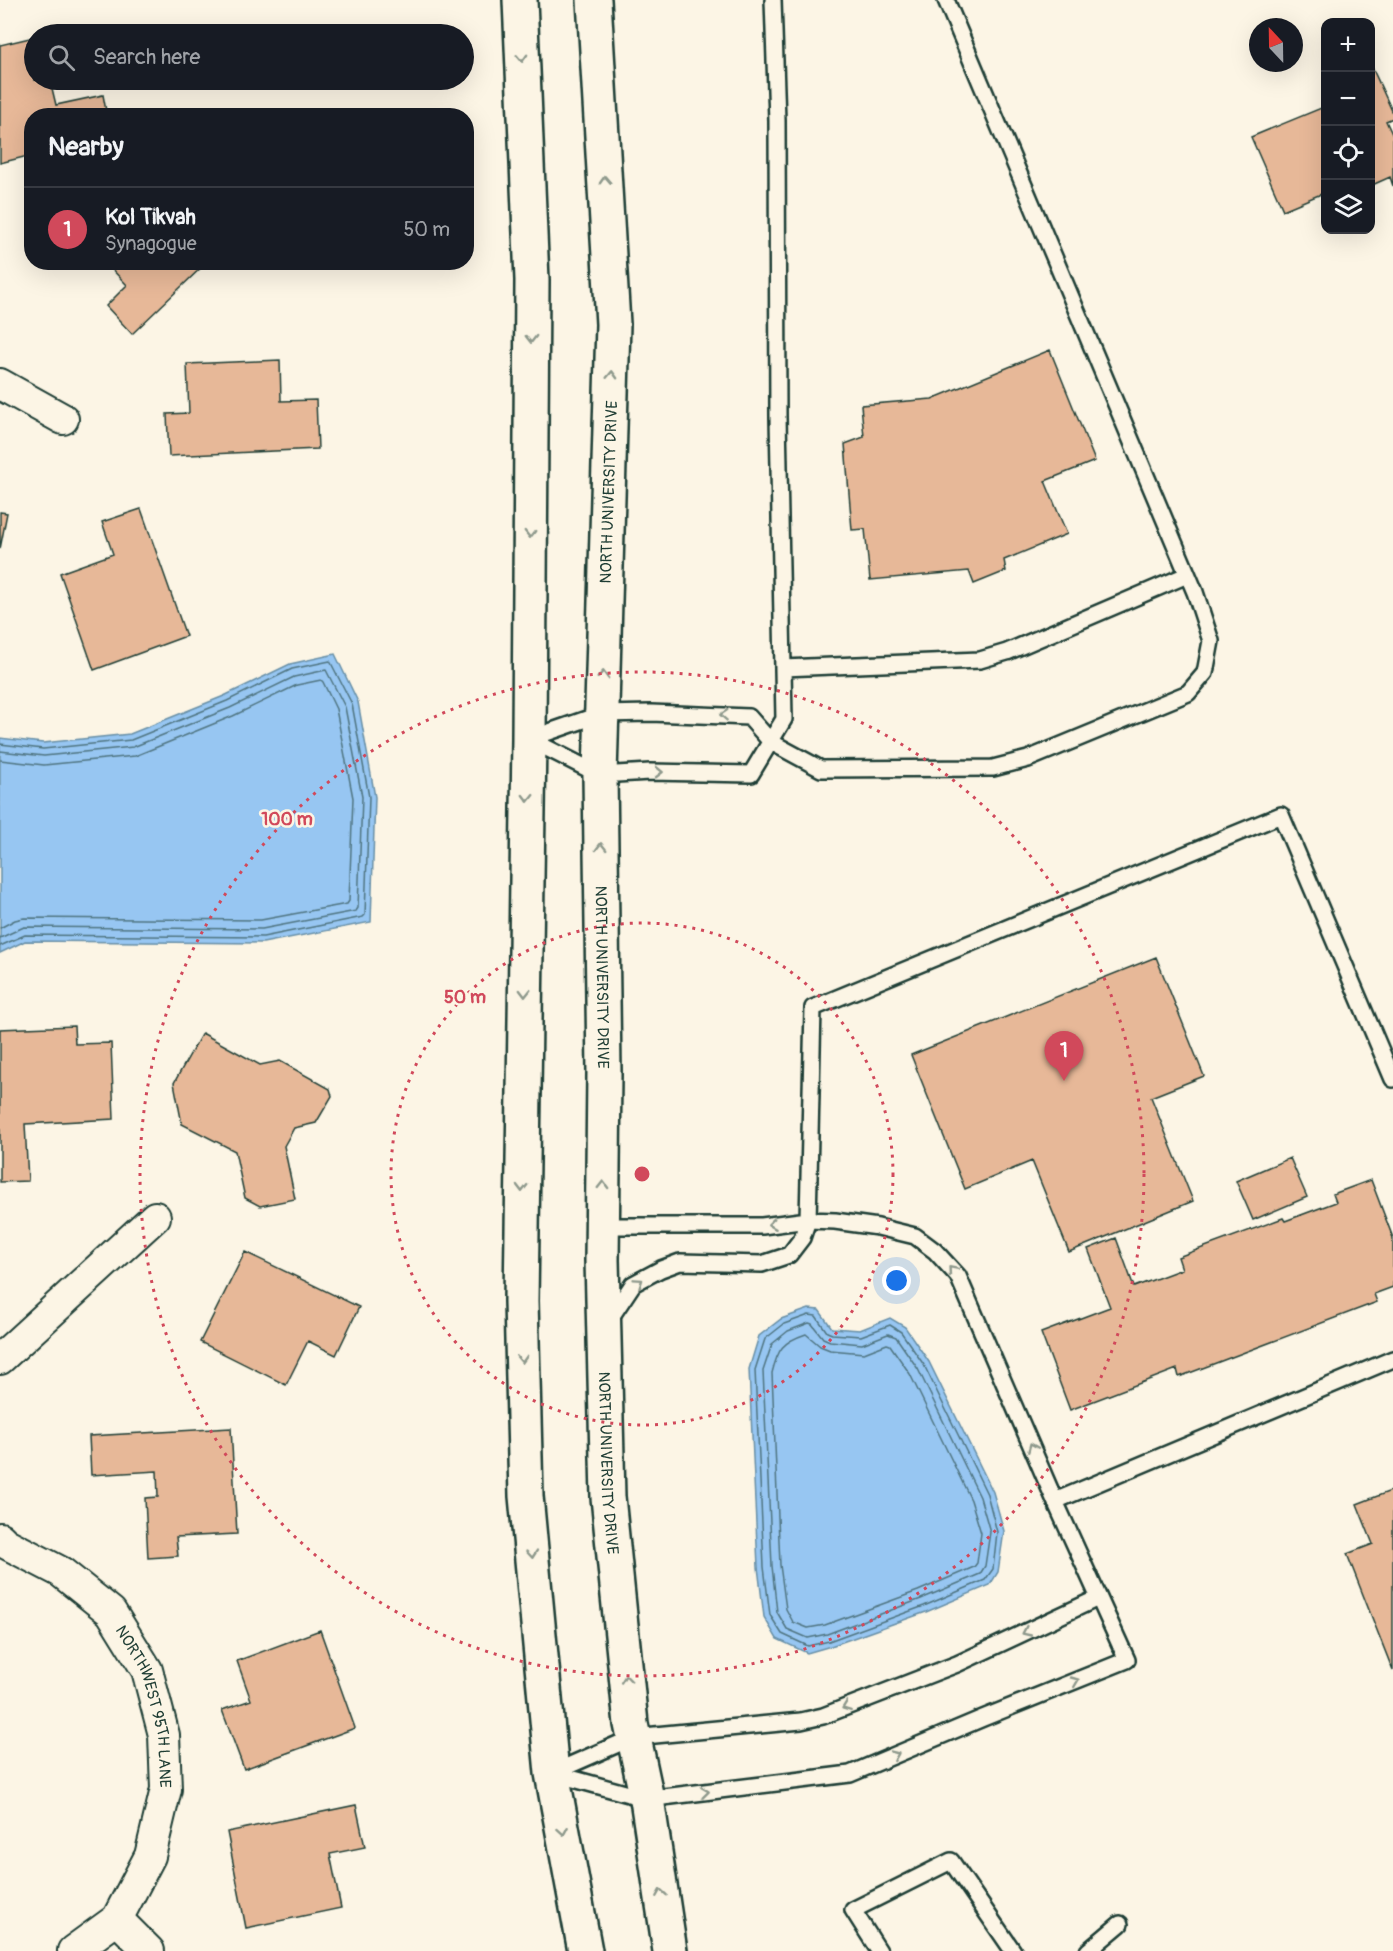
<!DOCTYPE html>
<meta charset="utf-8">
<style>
body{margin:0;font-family:Pangolin,sans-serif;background:#20242c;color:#f1f3f6}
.controls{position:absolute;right:18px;top:18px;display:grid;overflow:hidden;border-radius:12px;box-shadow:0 6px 24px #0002}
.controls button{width:54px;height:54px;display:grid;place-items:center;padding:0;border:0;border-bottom:2px solid #363941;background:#171b24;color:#f1f3f6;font:30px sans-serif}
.compass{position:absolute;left:1249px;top:18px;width:54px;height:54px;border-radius:50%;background:#171b24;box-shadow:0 6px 24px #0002;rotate:338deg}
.you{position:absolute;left:897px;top:1281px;width:21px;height:21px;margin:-15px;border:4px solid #fff;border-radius:50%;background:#1a73e8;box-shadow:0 0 0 9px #1a73e833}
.badge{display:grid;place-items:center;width:39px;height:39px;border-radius:50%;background:#d1495b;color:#fff;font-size:20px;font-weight:700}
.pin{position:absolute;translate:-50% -50px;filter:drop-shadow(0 2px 3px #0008)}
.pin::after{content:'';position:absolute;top:32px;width:21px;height:18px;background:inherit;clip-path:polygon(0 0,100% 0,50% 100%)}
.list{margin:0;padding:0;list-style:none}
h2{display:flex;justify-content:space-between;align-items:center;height:78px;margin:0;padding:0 24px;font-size:26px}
h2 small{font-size:20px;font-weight:400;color:#9ea1a6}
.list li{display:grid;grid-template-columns:39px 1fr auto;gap:18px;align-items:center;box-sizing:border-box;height:84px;padding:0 24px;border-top:2px solid #363941}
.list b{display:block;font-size:22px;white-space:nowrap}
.list p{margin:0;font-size:20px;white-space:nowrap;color:#9ea1a6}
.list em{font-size:20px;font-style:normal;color:#9ea1a6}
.icon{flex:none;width:33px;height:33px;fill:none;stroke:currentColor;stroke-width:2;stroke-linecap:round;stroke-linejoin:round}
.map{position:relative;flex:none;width:1393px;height:1951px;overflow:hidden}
.search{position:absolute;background:#171b24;box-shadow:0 6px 24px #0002;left:24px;top:24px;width:450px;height:66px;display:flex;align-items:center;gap:15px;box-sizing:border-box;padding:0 21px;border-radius:33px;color:#9ea1a6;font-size:22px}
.panel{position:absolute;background:#171b24;box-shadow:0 6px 24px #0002;left:24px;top:108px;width:450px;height:162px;border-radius:24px}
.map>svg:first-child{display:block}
.water{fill:#97c6f2;stroke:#678fa6;stroke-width:1.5}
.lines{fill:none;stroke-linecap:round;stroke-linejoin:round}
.shore{stroke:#4f7480;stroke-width:1.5}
.building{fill:#e7b898;stroke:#1f3d34;stroke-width:1.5}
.lane-casing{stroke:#1f3d34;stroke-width:20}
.street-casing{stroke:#1f3d34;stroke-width:34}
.secondary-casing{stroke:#1f3d34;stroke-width:38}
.lane{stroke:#fcf5e5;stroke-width:15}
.street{stroke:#fcf5e5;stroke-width:30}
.secondary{stroke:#fcf5e5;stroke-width:33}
.oneway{stroke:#8e998c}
.ring{fill:none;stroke:#d1495b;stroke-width:3;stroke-dasharray:3 6}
.labels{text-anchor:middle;stroke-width:5;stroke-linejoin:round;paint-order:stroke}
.street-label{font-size:16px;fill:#1f3d34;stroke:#fcf5e5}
.centre{fill:#d1495b;stroke:#fcf5e5;stroke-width:3}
.ring-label{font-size:18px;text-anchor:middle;font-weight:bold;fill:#d1495b;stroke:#fcf5e5;stroke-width:5;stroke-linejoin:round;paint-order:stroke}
</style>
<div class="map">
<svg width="1393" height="1951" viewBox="0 0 1393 1951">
<rect width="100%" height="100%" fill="#fcf5e5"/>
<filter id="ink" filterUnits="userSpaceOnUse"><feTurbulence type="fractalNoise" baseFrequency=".0167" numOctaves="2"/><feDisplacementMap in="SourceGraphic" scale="12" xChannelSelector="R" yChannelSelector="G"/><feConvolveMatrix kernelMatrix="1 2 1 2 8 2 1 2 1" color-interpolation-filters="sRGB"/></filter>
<g filter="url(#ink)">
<path class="water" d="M335,654L358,702L375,797L371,922L263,943L25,941L0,953V738L43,743L130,734L224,696L290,664Z
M809,1309L819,1310L832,1328L860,1330L890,1318L905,1327L929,1362L993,1492L1004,1531L998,1572L990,1585L926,1612L831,1646L807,1653L777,1639L764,1617L758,1567L749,1369L759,1336L781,1319Z"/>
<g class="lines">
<path class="shore" d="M0,744L43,749L131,740L227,701L292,669L330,661L352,704L369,797L365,915L363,917L263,937L25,935L0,946
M0,751L44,756L133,747L230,708L294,677L326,670L345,707L362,797L358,908L356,911L262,929L24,927L0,938
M0,760L44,765L135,756L233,716L297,685L321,680L323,682L336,709L353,798L349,901L347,904L261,920L24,918L15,920L0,928
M809,1315L816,1316L827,1332L832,1334L861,1336L890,1325L901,1332L924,1365L987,1494L997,1532L993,1569L985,1580L924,1606L829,1641L808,1646L782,1634L770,1615L764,1567L755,1370L765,1339L784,1324Z
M809,1323L812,1324L823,1338L830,1341L862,1344L888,1334L896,1337L918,1369L980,1497L990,1532L985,1566L980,1574L921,1599L827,1634L808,1638L787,1629L777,1612L772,1566L763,1371L772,1344L788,1331Z
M806,1334L820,1346L830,1350L864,1353L887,1344L890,1345L910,1374L971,1500L981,1533L977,1563L974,1567L918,1591L825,1625L808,1628L793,1622L786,1609L780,1565L772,1373C778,1349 782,1342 806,1334Z"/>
</g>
<path class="building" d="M34,37V80H50L56,105L103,95L107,116H32V155L0,163V45Z
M1370,63L1393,113V118L1386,121L1393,136V186L1390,177L1370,186Z
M1326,106V192L1283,210L1251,137Z
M105,262H207L132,334L106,306L127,285Z
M1050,350L1095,461L1045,481L1067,534L1004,560L1006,571L974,584L969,571L870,580L865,529L852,530L845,444L864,437L861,405L932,399Z
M280,360L281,401L316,400L318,449L169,456L167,414L189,413L187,364Z
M141,509L186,636L94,670L60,573L113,554L102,522Z
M0,512L7,513L0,549Z
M1156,957L1204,1076L1151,1097L1193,1201L1069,1252L1032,1161L965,1189L911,1055Z
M74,1026L75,1044L111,1043L114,1119L25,1124L28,1181L0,1182V1029Z
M202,1033L260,1065L280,1061L330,1089L332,1096L316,1123L294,1128L284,1146L295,1199L260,1206L245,1198L235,1151L182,1124L174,1083Z
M1290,1158L1307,1197L1253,1220L1236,1181Z
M1371,1180L1393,1238V1287L1374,1294L1377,1302L1179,1377L1177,1369L1070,1410L1041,1333L1110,1307L1088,1249L1116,1238L1134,1287L1182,1269L1178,1257L1283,1218L1285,1221L1336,1202L1333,1194Z
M245,1252L359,1307L336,1355L308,1341L286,1385L200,1342Z
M231,1428L237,1534L176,1537L178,1556L148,1558L145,1498L158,1497L157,1471L91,1475L89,1436Z
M1393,1490V1671L1347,1554L1373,1544L1357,1504Z
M320,1630L355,1728L244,1769L222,1710L251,1700L237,1661Z
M356,1805L365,1847L330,1854L341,1908L246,1928L227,1832Z"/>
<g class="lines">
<g class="lane-casing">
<path id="lane" d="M783,668L980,660L1007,652L1187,575
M529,739L601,714L651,713L749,717L771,742L821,769L993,768L1028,759L1188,693L1205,673L1211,641L1195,592L946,0
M529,739L600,775L650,772L751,774L784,719L778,417L777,121L773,0
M609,1320L633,1284L661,1269L680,1262L762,1264L789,1255L802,1238L808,1220L813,1008L1281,815L1393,1079
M1055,1501L1393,1359
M552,1773L647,1799L850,1774L983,1718L1127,1660L1055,1501L958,1276L935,1251L915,1236L878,1227L835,1221L808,1220L762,1226H602
M552,1773L634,1737L801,1721L823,1716L957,1664L1098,1598
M879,1951L853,1910L951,1861L1013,1951
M1088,1951L1120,1924"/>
</g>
<g class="street-casing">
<g id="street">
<path d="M0,384L63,419"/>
<path d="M0,1359L155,1217"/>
<path id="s1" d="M0,1538L5,1543L61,1572L111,1612L147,1670L164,1735L166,1789L150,1856L117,1919L73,1951"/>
<path d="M117,1919L149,1951"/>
</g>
</g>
<g class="secondary-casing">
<g id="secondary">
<path d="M520,0L532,280L529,739L521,1301L526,1496L552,1773L585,1951"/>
<path id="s2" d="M594,0L613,324L600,775L604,1073L602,1260L608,1497L631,1724L647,1799L670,1951"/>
</g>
</g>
<use href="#lane" class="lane"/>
<use href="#street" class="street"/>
<use href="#secondary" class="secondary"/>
</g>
<defs><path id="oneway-chevron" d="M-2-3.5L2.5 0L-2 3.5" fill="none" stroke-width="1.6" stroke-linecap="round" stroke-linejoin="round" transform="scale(1.5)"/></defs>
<g class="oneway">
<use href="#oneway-chevron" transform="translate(522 58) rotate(88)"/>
<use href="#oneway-chevron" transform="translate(605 180) rotate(-93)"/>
<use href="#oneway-chevron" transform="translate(531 339) rotate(90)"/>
<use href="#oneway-chevron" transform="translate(612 375) rotate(-88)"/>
<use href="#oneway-chevron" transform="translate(530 534) rotate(90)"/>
<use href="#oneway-chevron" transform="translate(603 675) rotate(-88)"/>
<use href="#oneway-chevron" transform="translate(724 715) rotate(-177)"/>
<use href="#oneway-chevron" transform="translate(659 772) rotate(1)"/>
<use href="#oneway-chevron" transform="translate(528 798) rotate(91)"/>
<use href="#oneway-chevron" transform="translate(601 847) rotate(-91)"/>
<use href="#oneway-chevron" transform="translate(525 993) rotate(91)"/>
<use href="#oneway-chevron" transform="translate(603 1185) rotate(-89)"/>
<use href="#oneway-chevron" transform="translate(522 1188) rotate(91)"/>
<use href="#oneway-chevron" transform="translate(772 1224) rotate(173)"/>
<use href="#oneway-chevron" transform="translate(952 1270) rotate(-131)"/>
<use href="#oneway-chevron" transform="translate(639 1282) rotate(-34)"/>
<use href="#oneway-chevron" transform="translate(522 1359) rotate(88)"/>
<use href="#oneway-chevron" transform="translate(1032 1447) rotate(-113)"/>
<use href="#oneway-chevron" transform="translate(532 1554) rotate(85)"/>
<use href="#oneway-chevron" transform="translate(1026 1632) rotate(155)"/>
<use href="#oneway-chevron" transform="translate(626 1679) rotate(-96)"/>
<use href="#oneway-chevron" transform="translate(1075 1681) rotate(-22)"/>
<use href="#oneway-chevron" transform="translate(846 1707) rotate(159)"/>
<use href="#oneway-chevron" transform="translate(895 1755) rotate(-23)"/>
<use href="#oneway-chevron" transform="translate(705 1792) rotate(-7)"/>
<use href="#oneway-chevron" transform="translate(563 1831) rotate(80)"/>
<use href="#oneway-chevron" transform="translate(661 1893) rotate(-99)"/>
</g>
</g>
<g class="ring">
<circle cx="642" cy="1174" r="251"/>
<circle cx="642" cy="1174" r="502"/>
</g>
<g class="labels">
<g class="street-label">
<text transform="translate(608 492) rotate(-88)" y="6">NORTH UNIVERSITY DRIVE</text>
<text dy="6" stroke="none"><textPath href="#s2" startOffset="978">NORTH UNIVERSITY DRIVE</textPath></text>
<text dy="6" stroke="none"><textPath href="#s2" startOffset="1464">NORTH UNIVERSITY DRIVE</textPath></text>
<text dy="6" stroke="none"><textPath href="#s1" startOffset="237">NORTHWEST 95TH LANE</textPath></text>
</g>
</g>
<circle cx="642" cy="1174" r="9" class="centre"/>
<g class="ring-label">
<text x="287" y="825">100 m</text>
<text x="465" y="1003">50 m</text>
</g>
</svg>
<div class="controls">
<button>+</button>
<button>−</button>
<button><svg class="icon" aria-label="locate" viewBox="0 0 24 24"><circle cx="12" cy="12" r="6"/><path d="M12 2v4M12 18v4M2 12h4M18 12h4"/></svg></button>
<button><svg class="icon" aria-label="layers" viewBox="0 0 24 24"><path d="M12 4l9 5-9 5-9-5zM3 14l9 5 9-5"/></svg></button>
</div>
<svg class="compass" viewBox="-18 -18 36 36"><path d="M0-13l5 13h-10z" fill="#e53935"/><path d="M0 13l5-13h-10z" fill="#9ea1a6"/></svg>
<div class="you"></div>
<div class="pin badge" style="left:1064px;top:1081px">1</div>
<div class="search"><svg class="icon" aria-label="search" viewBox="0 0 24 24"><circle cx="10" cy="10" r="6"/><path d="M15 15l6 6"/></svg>Search here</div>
<section class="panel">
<h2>Nearby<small></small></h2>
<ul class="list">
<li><span class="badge">1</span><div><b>Kol Tikvah</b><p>Synagogue</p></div><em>50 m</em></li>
</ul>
</section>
</div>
